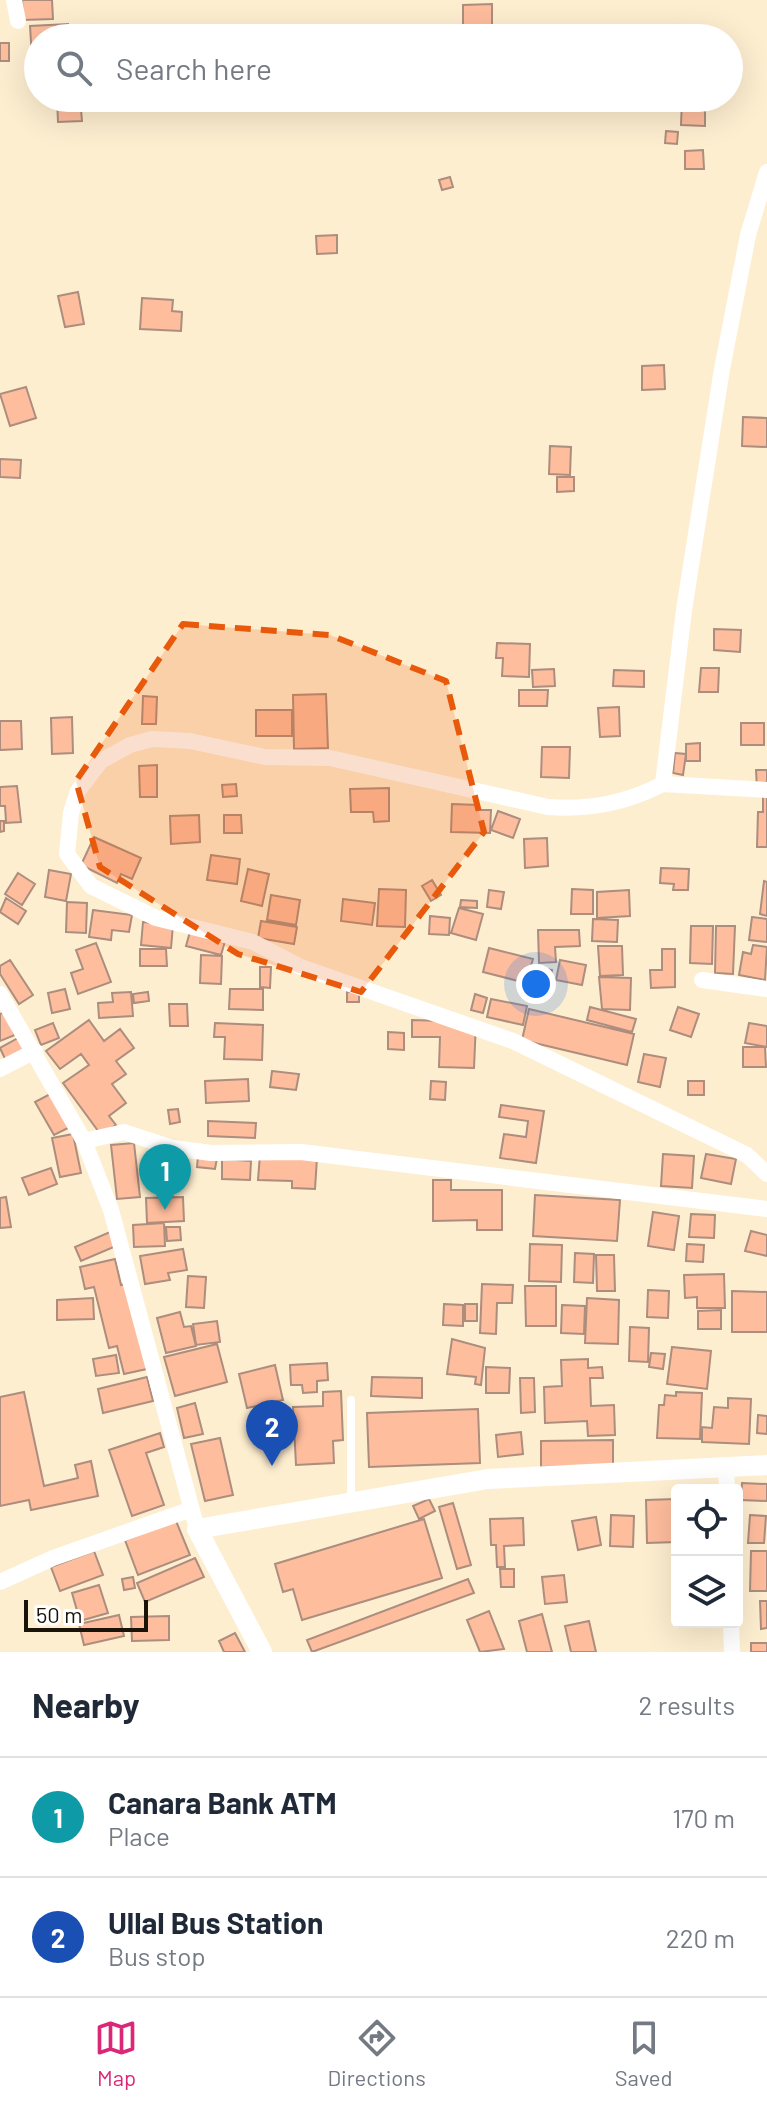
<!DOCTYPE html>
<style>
body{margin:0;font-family:Barlow,sans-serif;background:#f6f6f7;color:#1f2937}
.controls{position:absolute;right:24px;bottom:24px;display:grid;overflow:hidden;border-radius:8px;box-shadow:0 8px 32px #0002}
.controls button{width:72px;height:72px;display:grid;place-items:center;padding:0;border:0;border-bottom:2px solid #e0e1e3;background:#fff;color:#1f2937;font:40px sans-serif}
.scale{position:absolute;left:24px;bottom:20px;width:124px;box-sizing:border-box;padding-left:8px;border:4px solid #191309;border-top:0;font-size:22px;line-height:28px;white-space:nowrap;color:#191309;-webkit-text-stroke:6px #fff;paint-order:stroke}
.you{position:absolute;left:536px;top:984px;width:28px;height:28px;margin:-20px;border:6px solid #fff;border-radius:50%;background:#1a73e8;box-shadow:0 0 0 12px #1a73e833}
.badge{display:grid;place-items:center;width:52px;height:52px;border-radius:50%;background:#db2777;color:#fff;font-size:26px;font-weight:700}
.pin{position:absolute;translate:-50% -66px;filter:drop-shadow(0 2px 4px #0008)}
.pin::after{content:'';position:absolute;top:42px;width:28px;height:24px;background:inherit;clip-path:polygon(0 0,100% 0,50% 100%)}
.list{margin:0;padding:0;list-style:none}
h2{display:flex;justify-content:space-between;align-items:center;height:104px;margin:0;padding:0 32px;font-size:34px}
h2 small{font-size:26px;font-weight:400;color:#747a83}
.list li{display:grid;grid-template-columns:52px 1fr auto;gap:24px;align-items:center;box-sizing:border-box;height:120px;padding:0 32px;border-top:2px solid #e0e1e3}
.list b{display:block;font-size:30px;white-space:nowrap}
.list p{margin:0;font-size:26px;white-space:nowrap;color:#747a83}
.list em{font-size:26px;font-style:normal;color:#747a83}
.icon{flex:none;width:44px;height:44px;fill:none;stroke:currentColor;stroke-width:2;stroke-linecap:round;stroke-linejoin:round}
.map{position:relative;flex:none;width:767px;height:1652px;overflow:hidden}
.search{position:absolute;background:#fff;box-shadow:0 8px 32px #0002;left:24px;right:24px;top:24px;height:88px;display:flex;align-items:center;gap:20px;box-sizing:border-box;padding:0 28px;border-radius:44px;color:#747a83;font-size:30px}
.sheet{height:344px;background:#fff}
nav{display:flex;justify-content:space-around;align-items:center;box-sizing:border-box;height:112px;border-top:2px solid #e0e1e3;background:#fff;font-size:22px;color:#747a83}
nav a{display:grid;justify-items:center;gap:4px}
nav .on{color:#db2777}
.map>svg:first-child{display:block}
.building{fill:#febd9d;stroke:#ac8d7e;stroke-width:2}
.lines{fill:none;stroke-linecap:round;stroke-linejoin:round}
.service{stroke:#fff;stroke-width:8}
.minor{stroke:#fff;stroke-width:16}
.tertiary{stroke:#fff;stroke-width:20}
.marked{fill:#e8590c;fill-opacity:0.2;stroke:#e8590c;stroke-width:6;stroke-dasharray:16 10;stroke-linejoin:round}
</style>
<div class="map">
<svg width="767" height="1652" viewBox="0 0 767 1652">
<rect width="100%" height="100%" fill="#feeed0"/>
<path class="building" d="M22,0H52L53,19L23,20Z
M492,4V33L463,34V5Z
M68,24V38H38V58H32L30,26Z
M0,43H9V61H0Z
M57,98H80L82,121L58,122Z
M682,99H705V126L681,125Z
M666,131L678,132L677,144L665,143Z
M703,150L704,169H685V151Z
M450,177L453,187L442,190L439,180Z
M337,235V253L317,254L316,236Z
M78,292L84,324L65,327L58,296Z
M142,298L173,300L172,311L182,312L181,331L140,329Z
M664,365L665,389L642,390V366Z
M26,387L36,418L10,426L0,394Z
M743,417L767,418V447L742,446Z
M550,446L571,447L570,475L549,474Z
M0,459L21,460L20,478L0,477Z
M557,477H574V491L557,492Z
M714,629L741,630L740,652L714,650Z
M497,643L530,644L529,677L502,676L503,658H496Z
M701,668H719L718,692H699Z
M554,669L555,686L533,687L532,670Z
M614,670L644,671V687L613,686Z
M519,690H548L547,706H519Z
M326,694L328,748L294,749L293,695Z
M143,696L157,697L156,724H142Z
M619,707L620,736L600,737L598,708Z
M256,710H292V736H256Z
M72,717L73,753L52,754L51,718Z
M0,721H21L22,749L0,750Z
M741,723H764V745H741Z
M700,743V761H686V744Z
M542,747H570L569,778L541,777Z
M675,753L686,754L683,775L673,773Z
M157,765V797H140L139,766Z
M756,770H767V788L757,789Z
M236,784L237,796L223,797L222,785Z
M17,786L21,822L4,823V831L0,832V821H6L5,806H0V787Z
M389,788V821L374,822L373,812H351L350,789Z
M763,794H767V847H757L758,812H763Z
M452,804L478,805V810H491L490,833L451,832Z
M498,811L520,819L513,838L491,830Z
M199,815L200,842L171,844L170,816Z
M224,815H241L242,833H224Z
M94,837L141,858L132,879L121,874L117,883L81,865Z
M547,838L548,866L525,868L524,839Z
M211,855L240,859L237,884L207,880Z
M661,868L689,869L688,890H673L674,884L660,883Z
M248,869L269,874L262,906L241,901Z
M49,870L71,874L66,901L45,897Z
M18,873L35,884L22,905L5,894Z
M432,880L441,895L431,901L422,886Z
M764,881L767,882V916L760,914Z
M379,889L406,890L405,927L377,926Z
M572,889L593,890V914H571Z
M489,890L504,892L501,909L487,907Z
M629,890L630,916L597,918V892Z
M271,895L300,900L296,925L267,920Z
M6,898L26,911L18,924L0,912Z
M343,899L375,903L372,925L341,921Z
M461,900L477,901V908L460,907Z
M67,902L87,903L86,933L66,932Z
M459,908L483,914L476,940L451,933Z
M93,910L132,915L129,932L112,930L111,940L89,937Z
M430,916L450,918L449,935L429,934Z
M752,917L767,919V942L749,940Z
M593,919L618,920L617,942L592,941Z
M261,921L297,927L294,944L258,938Z
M143,922L173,925L171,948L141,945Z
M691,926H713L712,964L690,963Z
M716,926H735L733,974L715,973Z
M191,928L226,938L221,955L186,946Z
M538,930H579L580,946L555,947L556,962L539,963Z
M96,943L111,982L78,994L71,973L83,969L76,950Z
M753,945L767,947L765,980L739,975L743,952L751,954Z
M598,946H622L623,975L600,976Z
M489,948L533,959L526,983L483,972Z
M140,949H166L167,966H140Z
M662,949H675V987L651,988L650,970H662Z
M201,955L222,956L221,984L200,983Z
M10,960L33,995L19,1004L0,974V966Z
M560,960L586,965L582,985L556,980Z
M260,967H271L270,988L260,987Z
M535,967L552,970L548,993L531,990Z
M599,977L631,978L630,1010L602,1009Z
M65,989L70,1009L52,1013L48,993Z
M230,989H263V1010L229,1009Z
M131,992L133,1016L99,1018L98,1003L113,1002L112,993Z
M148,992L149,1001L134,1003L133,994Z
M347,992H359V1002H347Z
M475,994L487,998L483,1013L471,1010Z
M491,999L527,1006L523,1025L487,1017Z
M169,1004H187L188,1026H170Z
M590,1007L636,1019L632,1032L587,1020Z
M678,1007L699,1014L691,1037L670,1030Z
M529,1009L634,1034L627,1065L522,1040Z
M5,1012L15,1035L0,1041V1014Z
M89,1020L104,1041L120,1029L134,1048L116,1061L126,1074L112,1084L126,1103L109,1116L116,1125L101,1135L63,1083L89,1065L81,1054L60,1069L46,1051Z
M412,1020L476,1022L474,1068L439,1067L440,1037H412Z
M53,1023L59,1038L41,1045L35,1030Z
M215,1023L263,1025L262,1060L224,1059L225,1037H214Z
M749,1023L767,1026V1047L745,1043Z
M388,1032L404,1033V1050L388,1049Z
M18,1038L25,1050L6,1061L0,1048Z
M743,1047H765L766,1067H743Z
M644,1054L666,1058L660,1087L638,1082Z
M272,1071L299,1074L296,1090L270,1087Z
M248,1079L249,1101L206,1103L205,1081Z
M431,1081L446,1082L445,1100L430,1099Z
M688,1081H704V1095H688Z
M52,1093L70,1127L54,1135L35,1102Z
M501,1105L544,1111L536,1163L500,1158L504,1134L526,1137L528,1121L499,1117Z
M178,1109L180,1122L170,1124L168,1110Z
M208,1121L256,1123L255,1138L208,1136Z
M73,1134L81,1173L60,1177L52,1138Z
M134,1143L140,1197L117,1199L111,1145Z
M663,1154L694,1156L692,1188L661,1186Z
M706,1154L736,1159L731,1184L701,1178Z
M260,1155L317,1158L315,1189L292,1188V1181L258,1180Z
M198,1156L217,1158L215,1169L197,1167Z
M222,1159L251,1161L250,1180L222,1179Z
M51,1168L57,1184L29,1195L22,1178Z
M433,1180H451V1190H502V1230H477V1220L433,1221Z
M535,1195L620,1200L617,1241L533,1236Z
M6,1197L11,1227L0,1228V1198Z
M183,1197L184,1221L147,1223L146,1198Z
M653,1212L679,1216L674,1250L648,1246Z
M691,1214L715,1215L714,1238L689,1237Z
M164,1223L165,1246L134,1247L133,1225Z
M166,1227H180L181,1240L167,1241Z
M751,1231L767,1235V1256L745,1251Z
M110,1232L116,1246L81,1261L75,1247Z
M530,1244L562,1245L561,1282L529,1281Z
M687,1244L704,1245L703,1262L686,1261Z
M183,1249L187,1270L168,1273L170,1280L145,1284L140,1256Z
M575,1253L594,1254L593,1283L574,1282Z
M596,1255H614L615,1291H597Z
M115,1259L121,1285L126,1284L147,1369L124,1374L117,1346L109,1348L94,1287L85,1289L80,1267Z
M724,1274L725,1308H697V1297L685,1298L684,1275Z
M188,1276L206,1277L204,1308L186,1307Z
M482,1284L513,1285L512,1303H497L496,1334L480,1333Z
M525,1286H556V1326H526Z
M648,1290L669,1291L668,1318L647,1317Z
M732,1291L767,1292V1332H732Z
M93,1298L94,1319L57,1320V1300Z
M587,1298L619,1300L618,1344L585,1343Z
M444,1304L463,1305V1326L443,1325Z
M465,1304H477V1321H465Z
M562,1305L585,1306L584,1334L561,1333Z
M721,1310V1329H698V1311Z
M180,1312L184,1327L191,1326L196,1346L166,1353L157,1318Z
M217,1321L220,1342L196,1345L193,1324Z
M630,1327L649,1328L648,1362L629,1361Z
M452,1339L485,1348L481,1385L475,1384L476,1377L447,1374Z
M217,1344L227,1382L175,1396L164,1357Z
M672,1347L711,1351L707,1389L667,1384Z
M651,1353L665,1354L663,1369L649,1367Z
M116,1355L119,1373L96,1376L93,1359Z
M588,1359V1368L602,1367L603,1378H590L591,1406L614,1405L615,1435L588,1436L587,1421L545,1423L544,1387L562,1386L561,1360Z
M327,1363L328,1380L317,1381V1392L303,1393L302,1385H291L290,1365Z
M275,1365L283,1400L247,1408L239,1374Z
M486,1367L510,1368L509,1393H486Z
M147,1377L153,1401L103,1413L98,1389Z
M372,1377L422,1378V1398L371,1396Z
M520,1378H534L535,1412L521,1413Z
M341,1391L343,1440L333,1441L334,1463L296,1465L293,1407L323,1406V1392Z
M24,1392L44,1486L78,1478L75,1465L91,1461L98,1496L31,1510L29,1500L0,1506V1397Z
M676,1392L702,1393L700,1439L657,1438L659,1405H664L665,1395L676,1396Z
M728,1398L751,1399L749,1444L702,1442V1427L712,1428L714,1407L728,1408Z
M195,1403L203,1434L184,1438L177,1408Z
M478,1409L480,1463L369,1467L367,1413Z
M758,1415L767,1416V1434L757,1433Z
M521,1432L523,1454L498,1457L496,1435Z
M160,1433L164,1447L146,1453L164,1505L132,1516L109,1450Z
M220,1438L233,1495L205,1501L191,1444Z
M613,1440V1466L541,1467V1441Z
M742,1483L767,1484V1501L741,1500Z
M429,1499L435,1511L419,1519L413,1506Z
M675,1499L677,1542L647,1543L646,1500Z
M453,1503L471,1565L457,1569L439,1507Z
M611,1515L634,1516L633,1547L610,1546Z
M750,1515L766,1516L764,1543H748Z
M596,1517L601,1545L578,1550L572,1521Z
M523,1518L524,1545L504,1546L505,1567H497L496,1545H491L490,1519Z
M424,1519L442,1578L302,1620L293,1589L283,1592L275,1564Z
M176,1521L190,1555L138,1575L125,1540Z
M94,1551L103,1575L60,1591L51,1567Z
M751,1551H767V1591H750Z
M195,1558L204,1577L145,1602L137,1583Z
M500,1569H514V1587H501Z
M564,1575L567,1602L545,1604L542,1577Z
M133,1577L135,1588L124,1590L122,1579Z
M468,1579L474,1593L312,1652L307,1640Z
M99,1585L108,1613L80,1621L72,1593Z
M760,1601H767V1628L761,1629Z
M489,1611L504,1649L480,1652L467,1620Z
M542,1614L552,1652H527L519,1621Z
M119,1615L124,1636L84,1645L79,1624Z
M169,1616V1640L132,1641L131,1617Z
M589,1621L596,1652H571L565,1626Z
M235,1633L245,1652H224L219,1641Z
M751,1643H767V1652H751Z"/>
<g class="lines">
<path class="service" d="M351,1400V1501"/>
<path class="minor" d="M14,0L18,21
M767,172L748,235L722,369L684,610L663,784C626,803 590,810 548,807L330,758L265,757L190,741L152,739L130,745L101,761L78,791L71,813L67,854L91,886L156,918L253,942L301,967L513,1041L747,1155L767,1174
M663,784L767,790
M702,980L767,989
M0,994L84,1141L111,1210L197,1529
M0,1069L35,1051
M84,1141L124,1132L173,1148L211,1153L301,1152L767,1209
M726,1467L727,1490
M0,1582L53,1558L189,1510
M731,1622L732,1652"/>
<path class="tertiary" d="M262,1652L197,1529L488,1479L767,1465"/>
</g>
<path class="marked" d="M183,624L330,635L446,681L484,832L361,992L238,954L100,867L76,781Z"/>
</svg>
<div class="controls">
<button><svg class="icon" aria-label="locate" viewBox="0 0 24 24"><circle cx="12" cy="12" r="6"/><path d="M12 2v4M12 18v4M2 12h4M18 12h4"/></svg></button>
<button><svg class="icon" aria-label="layers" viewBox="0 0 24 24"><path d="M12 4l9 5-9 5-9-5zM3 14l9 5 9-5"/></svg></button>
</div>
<div class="scale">50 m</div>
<div class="you"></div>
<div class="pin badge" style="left:165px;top:1210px;background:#0f9aa8">1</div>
<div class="pin badge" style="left:272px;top:1466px;background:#1a4fb4">2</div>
<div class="search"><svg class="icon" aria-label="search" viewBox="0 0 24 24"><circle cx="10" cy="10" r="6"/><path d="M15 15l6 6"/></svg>Search here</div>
</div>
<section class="sheet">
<h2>Nearby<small>2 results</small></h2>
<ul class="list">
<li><span class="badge" style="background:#0f9aa8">1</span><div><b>Canara Bank ATM</b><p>Place</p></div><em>170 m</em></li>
<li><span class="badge" style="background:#1a4fb4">2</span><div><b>Ullal Bus Station</b><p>Bus stop</p></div><em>220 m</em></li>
</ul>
</section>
<nav>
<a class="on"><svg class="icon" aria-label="map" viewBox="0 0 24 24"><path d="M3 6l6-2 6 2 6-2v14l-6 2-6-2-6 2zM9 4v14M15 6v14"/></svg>Map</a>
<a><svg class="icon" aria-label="directions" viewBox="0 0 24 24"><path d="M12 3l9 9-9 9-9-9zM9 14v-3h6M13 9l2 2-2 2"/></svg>Directions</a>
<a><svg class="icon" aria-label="saved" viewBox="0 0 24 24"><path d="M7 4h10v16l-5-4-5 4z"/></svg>Saved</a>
</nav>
